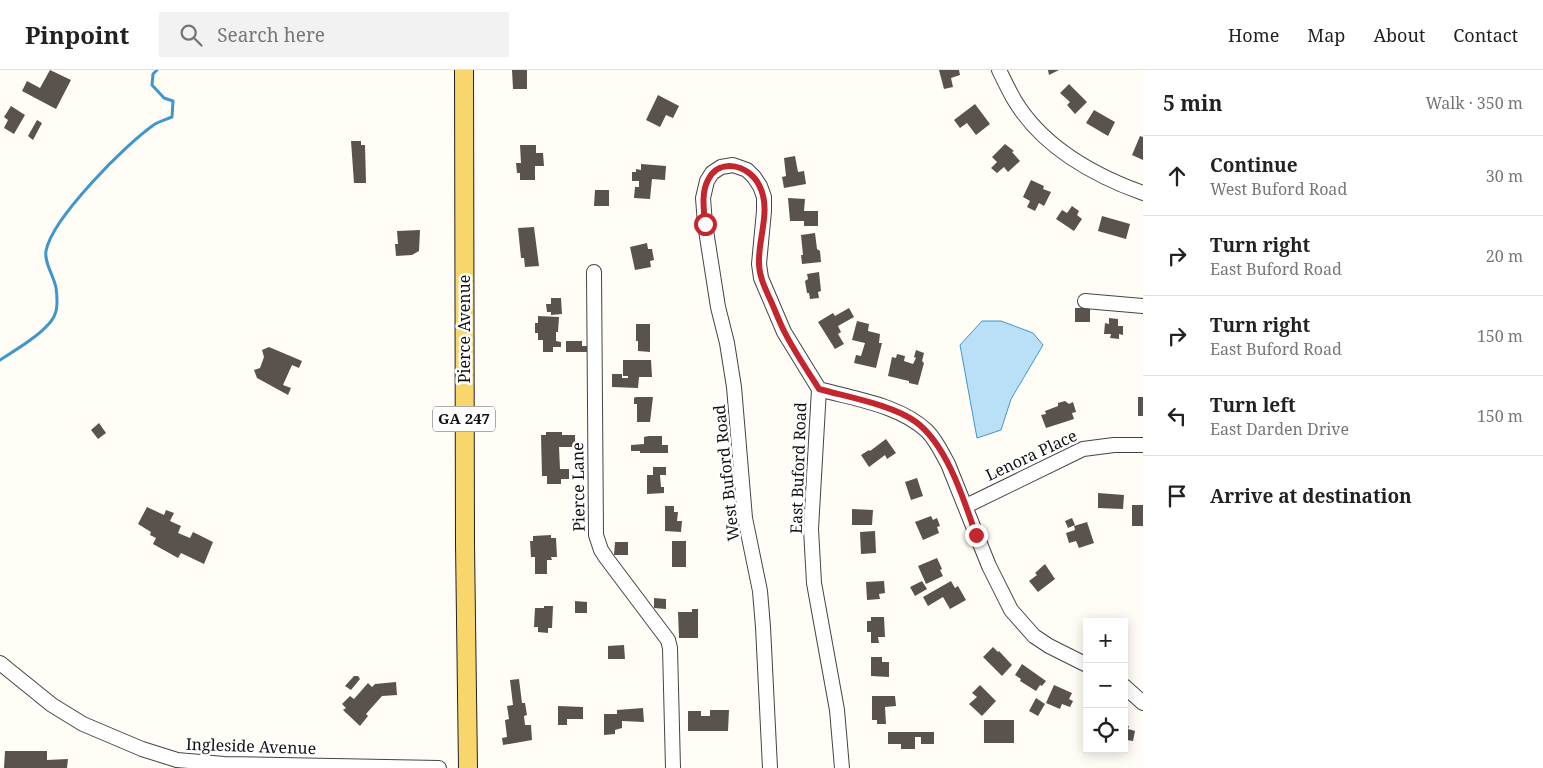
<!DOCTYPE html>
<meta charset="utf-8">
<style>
body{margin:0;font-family:"Noto Serif",serif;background:#f2f2f2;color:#222}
.controls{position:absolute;right:15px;bottom:15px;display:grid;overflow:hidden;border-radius:0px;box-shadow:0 2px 12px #0003}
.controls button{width:45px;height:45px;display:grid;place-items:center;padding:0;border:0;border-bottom:1px solid #e0e0e0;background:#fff;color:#222;font:25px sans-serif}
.stop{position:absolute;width:15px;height:15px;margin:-11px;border:4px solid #c4262e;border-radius:50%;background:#fff}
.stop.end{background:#c4262e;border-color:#fff;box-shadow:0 1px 5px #0008}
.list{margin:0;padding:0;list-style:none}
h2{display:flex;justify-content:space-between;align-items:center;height:65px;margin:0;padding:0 20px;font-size:21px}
h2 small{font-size:16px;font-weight:400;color:#767676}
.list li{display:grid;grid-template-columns:32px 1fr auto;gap:15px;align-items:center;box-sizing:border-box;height:80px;padding:0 20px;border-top:1px solid #e0e0e0}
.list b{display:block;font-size:19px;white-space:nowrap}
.list p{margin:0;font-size:16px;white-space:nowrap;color:#767676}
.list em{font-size:16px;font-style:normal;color:#767676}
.icon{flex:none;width:28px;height:28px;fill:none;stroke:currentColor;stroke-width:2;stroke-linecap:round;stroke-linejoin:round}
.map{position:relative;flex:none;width:1143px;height:698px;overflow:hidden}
header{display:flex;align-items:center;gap:30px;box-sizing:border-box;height:70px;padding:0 25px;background:#fff;border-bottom:1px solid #e0e0e0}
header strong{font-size:24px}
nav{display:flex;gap:28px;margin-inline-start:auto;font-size:18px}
.search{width:350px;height:45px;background:#f2f2f2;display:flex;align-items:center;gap:12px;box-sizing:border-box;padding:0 18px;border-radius:0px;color:#767676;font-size:19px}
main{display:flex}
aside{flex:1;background:#fff}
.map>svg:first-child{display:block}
.water{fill:#b9e0f7;stroke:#3f96cf}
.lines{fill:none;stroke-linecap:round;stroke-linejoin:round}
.stream{stroke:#3f96cf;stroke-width:3}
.building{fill:#5a524d}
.minor-casing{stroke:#444;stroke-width:16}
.major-casing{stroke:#222;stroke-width:20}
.minor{stroke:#fff;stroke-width:14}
.major{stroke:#f9d66b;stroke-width:18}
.route{stroke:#c4262e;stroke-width:6}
.labels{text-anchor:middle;stroke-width:5;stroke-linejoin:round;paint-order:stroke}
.shield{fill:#fff;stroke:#585858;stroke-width:1}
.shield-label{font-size:15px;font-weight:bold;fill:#111}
.street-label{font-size:16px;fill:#111;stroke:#fff}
</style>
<header>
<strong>Pinpoint</strong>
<div class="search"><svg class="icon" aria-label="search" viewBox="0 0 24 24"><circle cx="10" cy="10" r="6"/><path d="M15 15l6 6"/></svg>Search here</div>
<nav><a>Home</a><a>Map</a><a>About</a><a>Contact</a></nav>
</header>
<main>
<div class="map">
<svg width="1143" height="698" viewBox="0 0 1143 698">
<rect width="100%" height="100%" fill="#fffdf5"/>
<path class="water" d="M982,251H1001L1033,263L1043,275L1011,329L1001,360L977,368L960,275Z"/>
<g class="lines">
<path class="stream" d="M0,290C14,281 50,260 55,244C58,238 57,224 56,218C54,206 44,193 46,181C52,148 127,73 155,54C160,51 167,49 172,47L173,31L164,28L152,15L153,4L157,0"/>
</g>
<path class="building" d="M50,0L71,10L56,39L22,21L27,11L40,18Z
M512,0H527V19H513Z
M939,0H959L960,5L951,8L953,17L944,19Z
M1048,0H1059L1049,5Z
M1069,14L1087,32L1075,44L1067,35L1070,32L1060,23Z
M658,25L679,36L673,48L666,45L660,57L646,50Z
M975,34L990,54L976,65L967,53L960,58L954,50Z
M11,36L25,45L14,64L4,58L8,50L4,47Z
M1094,40L1115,52L1108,66L1086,53Z
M37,50L42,53L33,70L28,66Z
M1140,66L1143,67V90L1132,85Z
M351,71H361V75H365L366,113H354Z
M1005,74L1014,81L1012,82L1020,91L1008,102L1004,97L997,103L991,98L997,92L992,87Z
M520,75H536V83H543L544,96H535V110H520V103H517L516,93H521Z
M795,86L798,102L804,101L806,114L784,118L782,107L786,106L784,88Z
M641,94L666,96L665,110L652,109L650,129L634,128L635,117H639V111H632V102H636V99L641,100Z
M1031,110L1044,116L1043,119L1051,122L1044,136L1039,133L1035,141L1027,137L1030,131L1023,127Z
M595,120H609V136H594Z
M788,128L805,129L804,141H818V156H804V151H790Z
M1072,136L1079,141L1077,145L1082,149L1074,161L1056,149L1062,140L1067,143Z
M1102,146L1130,154L1126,169L1098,161Z
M534,157L539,196L525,197L524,188H521L518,158Z
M420,160L419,181L412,185L396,186L395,174H398L397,161Z
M815,163L817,179L820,181L821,192L802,194L801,185H803L801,165Z
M647,173L648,179H652L654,190L650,191L651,197L635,200L630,177Z
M819,202L821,221L818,222L819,228L810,229L809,223H807L805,211L808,209L807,204Z
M551,228H561L562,244L551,245V242H547L546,234H551Z
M849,238L854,247L838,256L841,262L838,264L844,274L835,279L818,252L833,243L835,246Z
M1075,238H1090V252H1075Z
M538,246L559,247L558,262H556V271L561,272V277H553V282H543V270H538V263H535V253H538Z
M1109,248L1118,249V256H1123V265L1119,264V269L1110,268L1111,264H1104L1105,253L1109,254Z
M857,251L869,254L868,261L880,264L879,273H882L876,298L854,293L856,285L861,286L865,273L852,270Z
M636,254H650V282L638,281V271H636Z
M566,271H582V276H587V282H566Z
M269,277L302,291L299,298L292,295L283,315L291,318L288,325L257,308L254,300L260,298L264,287L262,280Z
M916,280L924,283L922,291L924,293L918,315L909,313V311L888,306L892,287L896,288L897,284L905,286L904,291L913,294L916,288L914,287Z
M623,290H651L652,307H639L638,318L612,317V304H622V308H628V306H623Z
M636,327H653L650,352H637V334H634V328Z
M1138,327H1143V346H1138Z
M1065,331L1069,334L1073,332L1076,342L1072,343L1074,349L1046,358L1041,345L1046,344L1045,341L1058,336V333Z
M99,353L106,363L98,369L91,360Z
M546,362H562V365H575V377H559L560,399H569V409H561V414H547V406H542L541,365H546Z
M649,366H662V375H668V383H640V381H631V375L644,374V367Z
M886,369L896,383L887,389L885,385L869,397L861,385L869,380L870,381Z
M653,397H666V405H660L661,417H664V423L647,424V405H653Z
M917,408L923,426L911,430L905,412Z
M1098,423L1124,425L1123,439L1098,438Z
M1132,435H1143V456H1132Z
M665,436H674V442H678L677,451H682L681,462L665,461Z
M147,437L164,445L166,440L174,443L170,451L181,456L178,463L190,468L193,462L213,472L204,494L181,483L178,488L153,474L156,468L150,465L151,462L138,454Z
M852,439L873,440L872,455H852Z
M931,446L933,450L937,448L940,456L937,457L939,463L923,470L915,452Z
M1072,448L1075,455L1068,458L1065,451Z
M1087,452L1094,473L1079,478L1076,471L1069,473L1066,463L1075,460L1074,456Z
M875,461L876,483L861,484L860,462Z
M551,465V468H556L557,487H551L552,490H547V504H535V487H531L530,471H533V466Z
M672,471H686V497H672Z
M615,472H628V485H614Z
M937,488L942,499L940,500L943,506L926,514L918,496Z
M1045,494L1055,509L1038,522L1029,511L1037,505L1035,503Z
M884,511L885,523L879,524L880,529L867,530L866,512Z
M922,511L927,519L915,526L910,517Z
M951,511L955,518L958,516L966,530L950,539L943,527L928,536L923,527Z
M654,528L666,529V539L654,538Z
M575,531L587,532V543H575Z
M544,536H553L552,558H548V563L538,562V557H534L535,538H544Z
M692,539H698V568H679L678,542H692Z
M871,547H884L885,567H878L879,573H871V562H867V551H871Z
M624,575L625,589H608V576Z
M993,577L998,582L999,581L1012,595L1002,606L983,587Z
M871,587H882V592H889V607L871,606Z
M1022,594L1046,611L1042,616L1040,615L1036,621L1020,611L1021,609L1015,605Z
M354,606H358L360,609L351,620L345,616Z
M519,609L522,633H525L527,645L524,646L525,655H531L532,670L503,675L502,668L507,667L505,650L509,649L507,636L513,635L510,610Z
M396,612L397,625L382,626L366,644L368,646L360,656L343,640L346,638L342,634L350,626L354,629L368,613L372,617L375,614Z
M980,615L996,631L982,646L969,634L977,627L972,623Z
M1054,615L1072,623L1069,629L1073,631L1070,637L1062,634L1060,639L1046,633Z
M872,626H895L896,636L885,637L886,654H877V650H872Z
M1036,628L1045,634L1038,646L1029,641Z
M558,636L583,637V649H567V655H558Z
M643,638L644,652L622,651V658L615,660V664L604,665V644H617V640Z
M710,640H729L728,661H688V641H701V646H710Z
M984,650H1014V673H984Z
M1124,655L1129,656L1128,659L1135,661L1133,671L1127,670V674L1124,673Z
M888,662H934V674H921V667H915V679H901V674H888Z
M5,681H47V690L68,689L67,698H4Z"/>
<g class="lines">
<g class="minor-casing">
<path id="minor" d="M999,0C1004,10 1009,21 1015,31C1043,77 1093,105 1143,123
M594,202L596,465L601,480L607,489L668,570L670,578L673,698
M1085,231L1143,236
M819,319C854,329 900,335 927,361C936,370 942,383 948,394L989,496L1011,540L1034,566L1049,576L1087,595
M966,436L1083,379L1114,375H1143
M0,593L52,635L83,654L142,679L177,690L224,694L439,698
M1124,616L1143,633
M770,698L763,557L760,521L745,448L734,317L727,273L718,237L705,154L703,128L707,111L712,103L721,97L733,95L747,100L754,107L760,116L764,127V141L759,194L761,208L784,262L819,319L811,459L814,513L837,640L842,698"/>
</g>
<g class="major-casing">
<path id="major" d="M464,0L465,474L468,698"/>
</g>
<use href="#minor" class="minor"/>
<use href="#major" class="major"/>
</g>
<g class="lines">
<path class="route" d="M705,154C704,140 701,123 708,110C719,87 749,95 759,115C772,139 758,168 759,193C759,206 765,218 770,229C775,240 779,251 784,261C794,281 807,300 819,319C847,327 893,335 916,352C947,375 964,430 976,465"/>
</g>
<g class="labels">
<rect class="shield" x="433" y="336.5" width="62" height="25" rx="4"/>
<g class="shield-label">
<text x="464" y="354">GA 247</text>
</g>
<g class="street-label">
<text transform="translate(464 259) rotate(-90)" y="6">Pierce Avenue</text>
<text transform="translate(1031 385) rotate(-25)" y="6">Lenora Place</text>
<text transform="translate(798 398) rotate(-88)" y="6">East Buford Road</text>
<text transform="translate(726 403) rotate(-96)" y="6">West Buford Road</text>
<text transform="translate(578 417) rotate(-91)" y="6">Pierce Lane</text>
<text transform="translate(251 676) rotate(2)" y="6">Ingleside Avenue</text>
</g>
</g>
</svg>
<div class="controls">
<button>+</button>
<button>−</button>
<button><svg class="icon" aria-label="locate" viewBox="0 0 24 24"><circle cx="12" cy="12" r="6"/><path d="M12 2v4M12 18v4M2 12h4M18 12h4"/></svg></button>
</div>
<div class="stop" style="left:705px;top:154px"></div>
<div class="stop end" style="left:976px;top:465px"></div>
</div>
<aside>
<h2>5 min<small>Walk · 350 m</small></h2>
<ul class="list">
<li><svg class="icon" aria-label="ahead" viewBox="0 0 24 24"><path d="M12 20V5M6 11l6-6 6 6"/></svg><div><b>Continue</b><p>West Buford Road</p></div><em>30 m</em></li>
<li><svg class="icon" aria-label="right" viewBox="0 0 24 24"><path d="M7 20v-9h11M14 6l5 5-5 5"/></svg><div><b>Turn right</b><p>East Buford Road</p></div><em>20 m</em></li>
<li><svg class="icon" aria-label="right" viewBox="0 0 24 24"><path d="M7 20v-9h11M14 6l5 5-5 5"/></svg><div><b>Turn right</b><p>East Buford Road</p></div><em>150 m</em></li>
<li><svg class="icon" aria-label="left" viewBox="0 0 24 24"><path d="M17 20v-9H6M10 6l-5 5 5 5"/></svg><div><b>Turn left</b><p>East Darden Drive</p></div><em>150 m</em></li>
<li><svg class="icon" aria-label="arrive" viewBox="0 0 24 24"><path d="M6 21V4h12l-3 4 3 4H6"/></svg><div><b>Arrive at destination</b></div></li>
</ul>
</aside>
</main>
